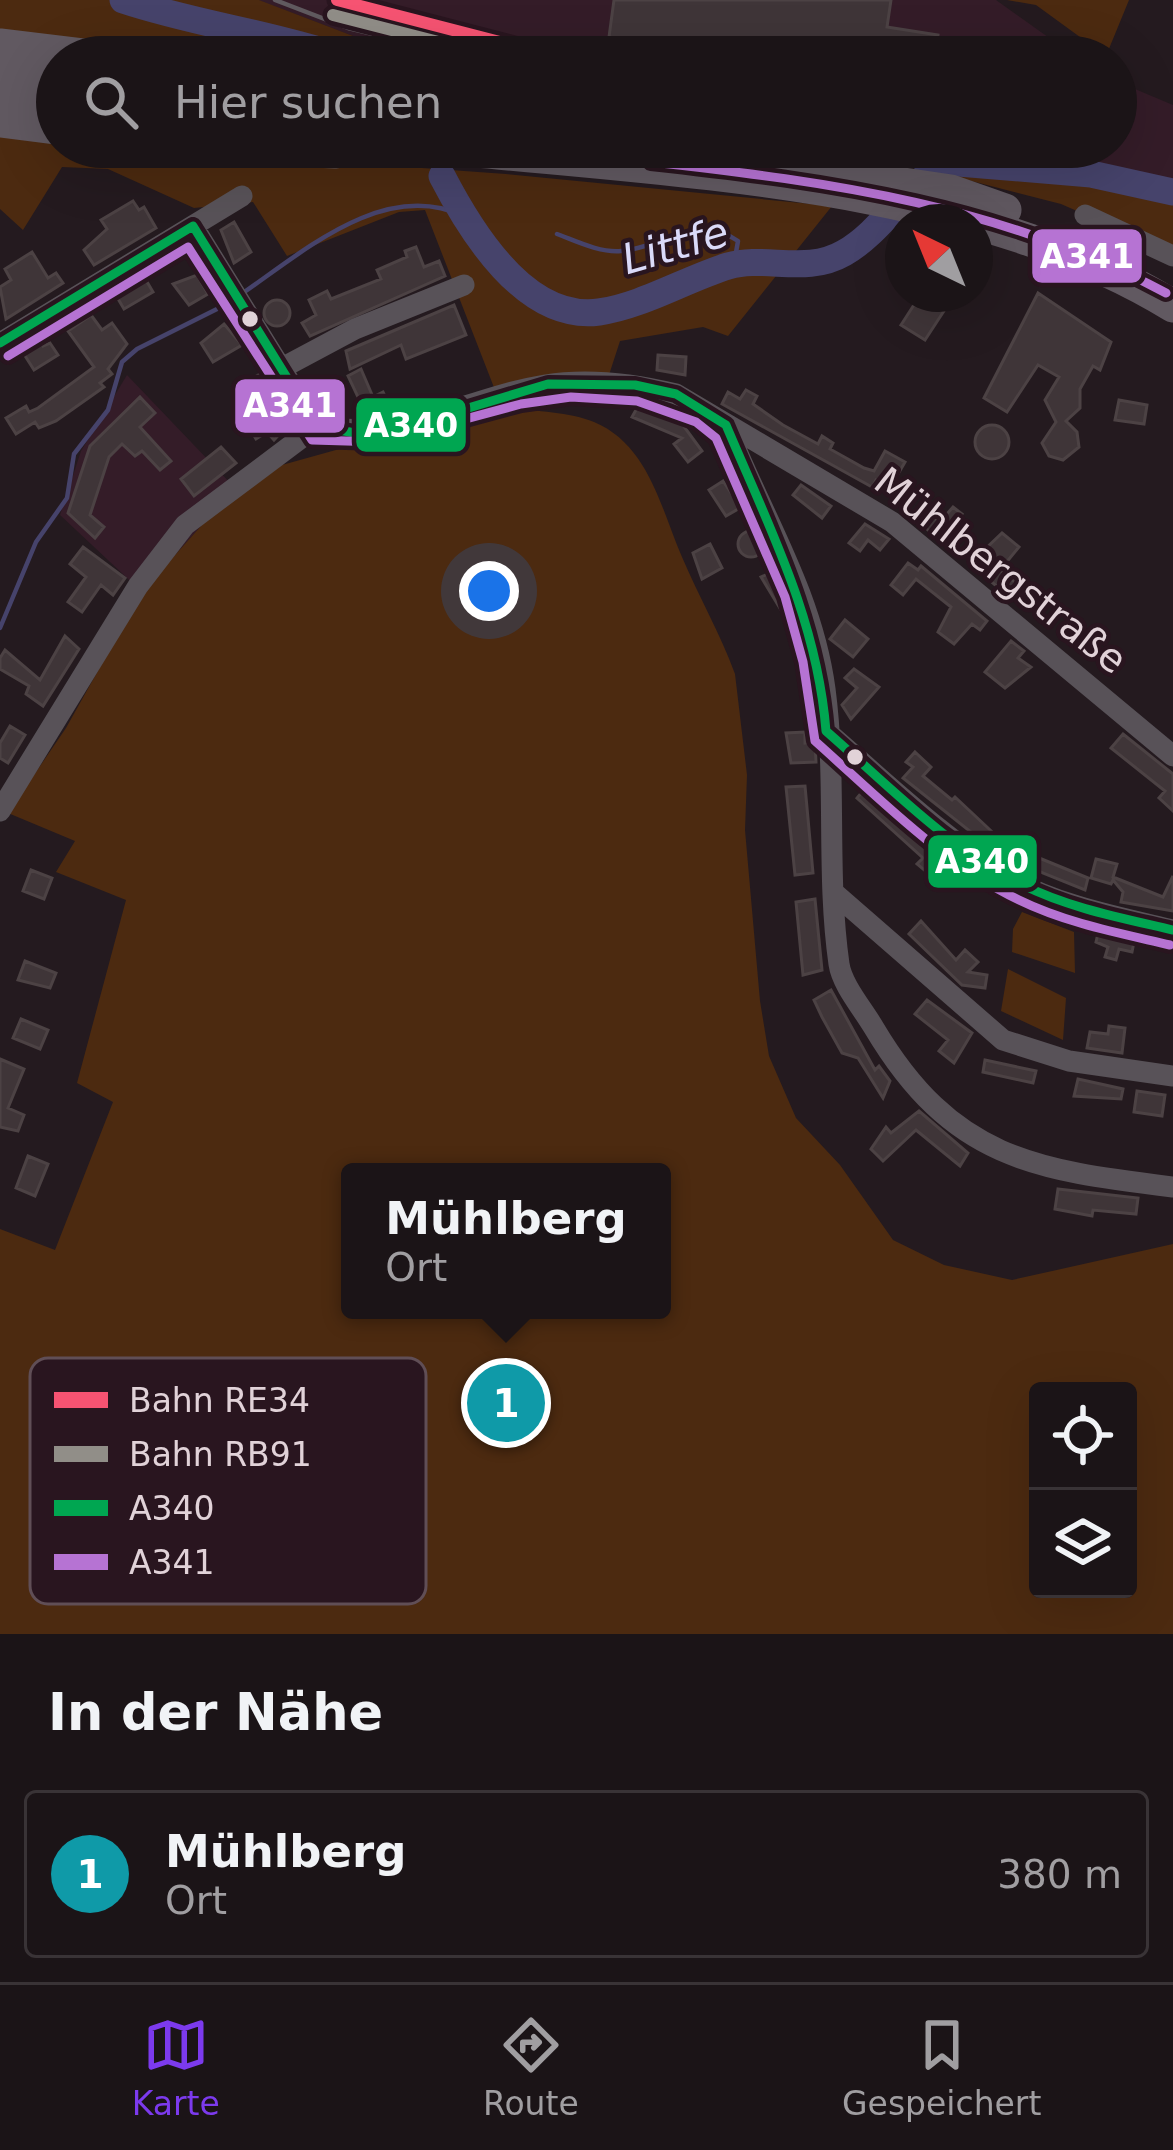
<!DOCTYPE html>
<html lang="de">
<meta charset="utf-8">
<style>
body{margin:0;font-family:"DejaVu Sans",sans-serif;background:#282124;color:#f1f3f6}
.controls{position:absolute;right:36px;bottom:36px;display:grid;overflow:hidden;border-radius:12px;box-shadow:0 12px 48px #0002}
.controls button{width:108px;height:108px;display:grid;place-items:center;padding:0;border:0;border-bottom:3px solid #393336;background:#1b1417;color:#f1f3f6;font:60px sans-serif}
.compass{position:absolute;left:885px;top:204px;width:108px;height:108px;border-radius:50%;background:#1b1417;box-shadow:0 12px 48px #0002;rotate:317deg}
.you{position:absolute;left:489px;top:591px;width:42px;height:42px;margin:-30px;border:9px solid #fff;border-radius:50%;background:#1a73e8;box-shadow:0 0 0 18px #1a73e833}
.badge{display:grid;place-items:center;width:78px;height:78px;border-radius:50%;background:#7c3aed;color:#fff;font-size:39px;font-weight:700}
.pin{position:absolute;translate:-50% -50%;border:6px solid #fff;box-shadow:0 3px 12px #0006}
.popup{position:absolute;left:341px;top:1163px;width:330px;height:156px;box-sizing:border-box;display:grid;place-content:center;border-radius:12px;background:#1b1417;filter:drop-shadow(0 3px 9px #0005);font-size:39px;white-space:nowrap;color:#a09ea1}
.popup b{font-size:45px;color:#f1f3f6}
.popup::after{content:'';position:absolute;left:50%;top:100%;margin-left:-24px;border:24px solid transparent;border-top-color:#1b1417}
.list{margin:0;padding:0;list-style:none}
h2{display:flex;justify-content:space-between;align-items:center;height:156px;margin:0;padding:0 48px;font-size:51px}
h2 small{font-size:39px;font-weight:400;color:#a09ea1}
.list li{display:grid;grid-template-columns:78px 1fr auto;gap:36px;align-items:center;box-sizing:border-box;height:168px;margin:0 24px 24px;padding:0 24px;border:3px solid #393336;border-radius:12px}
.list b{display:block;font-size:45px;white-space:nowrap}
.list p{margin:0;font-size:39px;white-space:nowrap;color:#a09ea1}
.list em{font-size:39px;font-style:normal;color:#a09ea1}
.icon{flex:none;width:66px;height:66px;fill:none;stroke:currentColor;stroke-width:2;stroke-linecap:round;stroke-linejoin:round}
.map{position:relative;flex:none;width:1173px;height:1634px;overflow:hidden}
.search{position:absolute;background:#1b1417;box-shadow:0 12px 48px #0002;left:36px;right:36px;top:36px;height:132px;display:flex;align-items:center;gap:30px;box-sizing:border-box;padding:0 42px;border-radius:66px;color:#a09ea1;font-size:45px}
.sheet{height:348px;background:#1b1417}
nav{display:flex;justify-content:space-around;align-items:center;box-sizing:border-box;height:168px;border-top:3px solid #393336;background:#1b1417;font-size:33px;color:#a09ea1}
nav a{display:grid;justify-items:center;gap:6px}
nav .on{color:#7c3aed}
.map>svg:first-child{display:block}
.built{fill:#341c28}
.green{fill:#4c2a10;fill-rule:evenodd}
.lines{fill:none;stroke-linecap:round;stroke-linejoin:round}
.stream{stroke:#46436b;stroke-width:4.5}
.river{stroke:#46436b;stroke-width:27}
.building{fill:#3f3538;stroke:#4c4244;stroke-width:3}
.minor{stroke:#585258;stroke-width:21}
.highway{stroke:#615961;stroke-width:33}
.rail{stroke:#605a5f;stroke-width:4.5}
.bus-1-casing{stroke:#29151f;stroke-width:18}
.bus-2-casing{stroke:#29151f;stroke-width:18}
.bus-1{stroke:#00a651;stroke-width:9}
.bus-2{stroke:#b673d3;stroke-width:9}
.rail-1-casing{stroke:#29151f;stroke-width:21}
.rail-2-casing{stroke:#29151f;stroke-width:21}
.rail-1{stroke:#f65372;stroke-width:12}
.rail-2{stroke:#918e88;stroke-width:12}
.bus-dot{fill:#e1d2d8;stroke:#29151f;stroke-width:4.5}
.labels{text-anchor:middle;stroke-width:9;stroke-linejoin:round;paint-order:stroke}
.street-label{font-size:39px;fill:#e1d2d8;stroke:#29151f}
.water-label{font-size:42px;font-style:italic;fill:#dadaf9;stroke:#29151f}
.key{fill:#29151f;stroke:#604e56;stroke-width:3}
.key-label{font-size:33px;fill:#e1d2d8}
.line-badge{stroke:#29151f;stroke-width:4.5}
.badge-label{font-size:33px;text-anchor:middle;font-weight:bold;fill:#fff}
</style>
<div class="map">
<svg width="1173" height="1634" viewBox="0 0 1173 1634">
<rect width="100%" height="100%" fill="#241a1f"/>
<path class="built" d="M258,0H996L1076,57H408Z
M1116,81L1173,105V186L1130,173L954,155L932,147H1116Z
M127,375L235,488L142,592L60,515L81,451Z"/>
<path class="green" d="M0,0H259L408,57H203L0,33Z
M1007,0H1129L1106,56L1036,5Z
M0,132L57,138V147H128L506,174L832,206L728,336L703,327L620,341L608,378L495,390L425,210L399,212L287,256L253,202L194,208L108,169L62,167L23,230L0,209Z
M840,147H932L954,155L1130,173L1173,186V253L1061,204Z
M494,406C524,411 566,410 594,422C649,445 661,509 682,557C699,597 720,633 735,674L747,775L745,830L760,1001L769,1056L796,1118L840,1165L893,1240L944,1265L1012,1280L1173,1244V1634H0V1229L55,1250L113,1102L77,1083L126,900L56,872L75,841L8,813L66,728L142,592L235,488L282,465ZM350,1172H662V1310H350ZM1038,1391H1128V1589H1038Z
M1022,912L1074,932L1075,973L1012,952L1013,929Z
M1008,969L1066,998L1063,1040L1001,1011Z"/>
<g class="lines">
<path class="stream" d="M557,234C576,241 600,253 621,251C663,248 696,212 738,241L734,264
M243,293C304,251 385,179 463,216
M0,628L36,542L67,498L74,454L108,410L122,362L137,349L229,303"/>
<path class="river" d="M123,0C195,24 266,32 341,57
M442,176C470,230 525,322 599,312C642,306 686,279 728,266C766,255 806,275 844,253C883,231 906,185 946,162L1091,174L1173,192"/>
</g>
<path class="building" d="M614,0H891L887,27L938,35L935,57H753L609,37Z
M133,201L139,210L144,207L156,228L94,265L84,250L107,229L101,220Z
M234,222L251,252L234,263L221,230Z
M416,247L424,267L439,261L445,276L310,336L302,323L316,315L309,300L327,291L331,299L381,279L377,270L407,257L405,251Z
M32,252L48,278L56,273L63,283L6,319L0,287L11,280L5,269Z
M143,275L153,292L124,309L114,292Z
M197,275L208,294L189,305L173,284Z
M1038,293L1111,342L1100,370L1093,366L1080,389V408L1066,421L1077,432L1079,447L1063,460L1049,456L1042,443L1056,422L1045,400L1059,377L1038,365L1007,412L984,398Z
M921,294H955L925,340L901,325Z
M264 313a13 13 0 1 1 26 0a13 13 0 1 1-26 0Z
M454,305L466,335L406,359L401,345L350,369L346,351Z
M91,315L102,330L112,323L127,344L108,369L112,374L100,383L104,387L56,421L39,428L35,422L16,434L6,418L26,406L29,412L38,408L94,367L68,331Z
M224,324L242,345L213,362L201,343Z
M40,340L43,346L50,343L58,355L34,370L22,351Z
M658,355L686,357L685,375L657,370Z
M361,369L373,397L383,392L390,406L366,414L348,376Z
M260,374L288,425L274,440L267,432L256,439L248,426L254,422L237,395L246,390L243,384Z
M746,390L757,396L753,404L783,425L818,444L822,436L833,443L830,449L864,468L874,471L885,451L905,462L890,488L876,480L872,487L722,404L728,392L740,399Z
M140,397L155,413L140,427L171,461L160,470L142,451L135,456L122,444L109,457L90,515L104,527L95,538L68,513L90,446Z
M1119,400L1147,405L1144,424L1115,420Z
M652,405L677,417L702,451L688,462L674,444L682,438L632,417L637,408Z
M975 442a17 17 0 1 1 34 0a17 17 0 1 1-34 0Z
M221,447L236,463L194,496L181,479Z
M723,481L738,503L742,500L753,523L740,508L726,516L709,490Z
M801,485L831,506L822,518L793,495Z
M953,507L962,514L949,529L958,536L948,548L916,519L924,509L940,522Z
M865,524L889,539L880,550L868,540L860,551L849,543Z
M738 544a13 13 0 1 1 26 0a13 13 0 1 1-26 0Z
M1002,533L1019,547L1000,570L1016,583L1007,595L987,578L993,570L977,557Z
M710,544L722,568L702,579L693,553Z
M83,547L125,578L113,595L101,585L82,612L68,602L86,577L70,564Z
M908,563L918,570L921,566L987,621L980,630L972,624L954,644L938,632L951,607L916,579L903,595L891,585Z
M774,571L788,606L781,610L761,577Z
M845,620L868,639L853,657L830,639Z
M65,636L79,649L43,706L26,694L29,686L0,669V658L5,650L40,680Z
M1011,641L1024,651L1018,658L1031,667L1005,688L985,672Z
M854,669L879,687L851,719L842,705L857,688L845,678Z
M10,726L25,735L8,763L0,758V743Z
M805,732V743L815,742L816,762L791,763L786,733Z
M1123,734L1173,774V811L1159,798L1165,791L1111,748Z
M915,752L931,767L923,776L952,800L955,797L1004,843L996,852L903,778L913,767L906,762Z
M805,786L813,873L795,875L786,787Z
M866,787L974,873L961,889L936,866L929,874L917,864L923,858L857,798Z
M1022,851L1088,878L1085,890L1018,863Z
M1096,859L1117,864L1113,877L1163,897L1173,876V911L1121,902L1123,892L1113,880L1111,884L1091,878Z
M31,870L52,878L44,899L23,891Z
M815,899L822,970L803,975L796,902Z
M921,921L956,960L965,950L978,962L968,972L987,975L985,988L962,985L909,934Z
M1099,929L1135,937L1132,952L1119,949L1116,960L1105,957L1108,947L1096,942Z
M25,961L56,973L50,988L18,980Z
M831,990L875,1070L879,1066L890,1081L883,1098L858,1058L842,1053L822,1017L814,1000Z
M927,1000L972,1033L954,1063L939,1051L948,1040L915,1014Z
M21,1019L48,1030L40,1049L13,1038Z
M1109,1026L1125,1028L1122,1053L1087,1048L1090,1032L1108,1034Z
M0,1059L24,1069L8,1108L24,1115L18,1131L0,1127Z
M985,1060L1036,1071L1033,1083L983,1072Z
M1078,1079L1123,1089L1121,1099L1074,1096Z
M1137,1091L1165,1095L1162,1116L1134,1112Z
M919,1111L968,1153L960,1166L916,1130L883,1161L871,1149L886,1127L891,1133Z
M28,1156L48,1164L35,1196L16,1188Z
M1058,1189L1138,1198L1136,1214L1093,1210L1092,1216L1055,1209Z"/>
<g class="lines">
<path class="minor" d="M1085,215L1173,256
M193,226L317,426C400,442 465,398 545,385C588,378 635,384 676,394L892,522L1173,756
M0,343L242,196
M282,368L355,329L464,285
M726,425C761,514 812,592 825,689C837,780 826,873 839,964C842,985 863,1009 874,1028C952,1159 1034,1170 1173,1187
M826,731C884,781 940,836 1006,876C1055,905 1118,917 1173,930
M0,811L138,586L185,525L317,426
M833,892L1003,1040L1069,1061L1173,1076"/>
<path class="highway" d="M0,45L99,57
M0,74L57,80
M0,97L57,104
M0,121L57,128
M224,147L335,152L362,147
M438,147C674,172 968,180 1173,306
M653,147L951,191L1005,210"/>
<path class="rail" d="M275,0L348,28L469,57"/>
<g class="bus-1-casing">
<path id="bus-1" d="M193,226L317,426L355,433L405,427L548,384L635,385L676,394L726,425
M0,343L193,226
M726,425C769,527 817,619 826,731
M826,731C888,785 948,848 1023,885C1069,908 1122,918 1173,930"/>
</g>
<g class="bus-2-casing">
<path id="bus-2" d="M651,162C832,182 1004,206 1166,293
M8,356L188,247L312,440L380,442L521,404L571,397L637,401L696,422L716,438L785,597L803,662L815,741C878,797 942,863 1019,900C1066,923 1119,933 1170,945"/>
</g>
<use href="#bus-1" class="bus-1"/>
<use href="#bus-2" class="bus-2"/>
<g class="rail-1-casing">
<path id="rail-1" d="M337,0L557,57"/>
</g>
<g class="rail-2-casing">
<path id="rail-2" d="M333,15L497,57"/>
</g>
<use href="#rail-1" class="rail-1"/>
<use href="#rail-2" class="rail-2"/>
</g>
<g class="bus-dot">
<circle cx="250" cy="319" r="10"/>
<circle cx="855" cy="757" r="10"/>
</g>
<g class="labels">
<g class="street-label">
<text transform="translate(1001 570) rotate(38)" y="14">Mühlbergstraße</text>
</g>
<g class="water-label">
<text transform="translate(675 245) rotate(-16)" y="15">Littfe</text>
</g>
</g>
<rect x="30" y="1358" width="396" height="246" rx="18" class="key"/>
<rect x="54" y="1392" width="54" height="16" fill="#f65372"/>
<rect x="54" y="1446" width="54" height="16" fill="#918e88"/>
<rect x="54" y="1500" width="54" height="16" fill="#00a651"/>
<rect x="54" y="1554" width="54" height="16" fill="#b673d3"/>
<g class="key-label">
<text x="129" y="1412">Bahn RE34</text>
<text x="129" y="1466">Bahn RB91</text>
<text x="129" y="1520">A340</text>
<text x="129" y="1574">A341</text>
</g>
<g class="line-badge">
<rect x="1030" y="227" width="114" height="58" rx="12" fill="#b673d3"/>
<rect x="233" y="377" width="114" height="58" rx="12" fill="#b673d3"/>
<rect x="354" y="396" width="114" height="58" rx="12" fill="#00a651"/>
<rect x="926" y="833" width="113" height="57" rx="12" fill="#00a651"/>
</g>
<g class="badge-label">
<text x="1087" y="268">A341</text>
<text x="290" y="417">A341</text>
<text x="411" y="437">A340</text>
<text x="982" y="873">A340</text>
</g>
</svg>
<div class="controls">
<button><svg class="icon" aria-label="locate" viewBox="0 0 24 24"><circle cx="12" cy="12" r="6"/><path d="M12 2v4M12 18v4M2 12h4M18 12h4"/></svg></button>
<button><svg class="icon" aria-label="layers" viewBox="0 0 24 24"><path d="M12 4l9 5-9 5-9-5zM3 14l9 5 9-5"/></svg></button>
</div>
<svg class="compass" viewBox="-18 -18 36 36"><path d="M0-13l5 13h-10z" fill="#e53935"/><path d="M0 13l5-13h-10z" fill="#a09ea1"/></svg>
<div class="you"></div>
<div class="pin badge" style="left:506px;top:1403px;background:#0f9aa8">1</div>
<div class="popup"><b>Mühlberg</b>Ort</div>
<div class="search"><svg class="icon" aria-label="search" viewBox="0 0 24 24"><circle cx="10" cy="10" r="6"/><path d="M15 15l6 6"/></svg>Hier suchen</div>
</div>
<section class="sheet">
<h2>In der Nähe<small></small></h2>
<ul class="list">
<li><span class="badge" style="background:#0f9aa8">1</span><div><b>Mühlberg</b><p>Ort</p></div><em>380 m</em></li>
</ul>
</section>
<nav>
<a class="on"><svg class="icon" aria-label="map" viewBox="0 0 24 24"><path d="M3 6l6-2 6 2 6-2v14l-6 2-6-2-6 2zM9 4v14M15 6v14"/></svg>Karte</a>
<a><svg class="icon" aria-label="directions" viewBox="0 0 24 24"><path d="M12 3l9 9-9 9-9-9zM9 14v-3h6M13 9l2 2-2 2"/></svg>Route</a>
<a><svg class="icon" aria-label="saved" viewBox="0 0 24 24"><path d="M7 4h10v16l-5-4-5 4z"/></svg>Gespeichert</a>
</nav>
